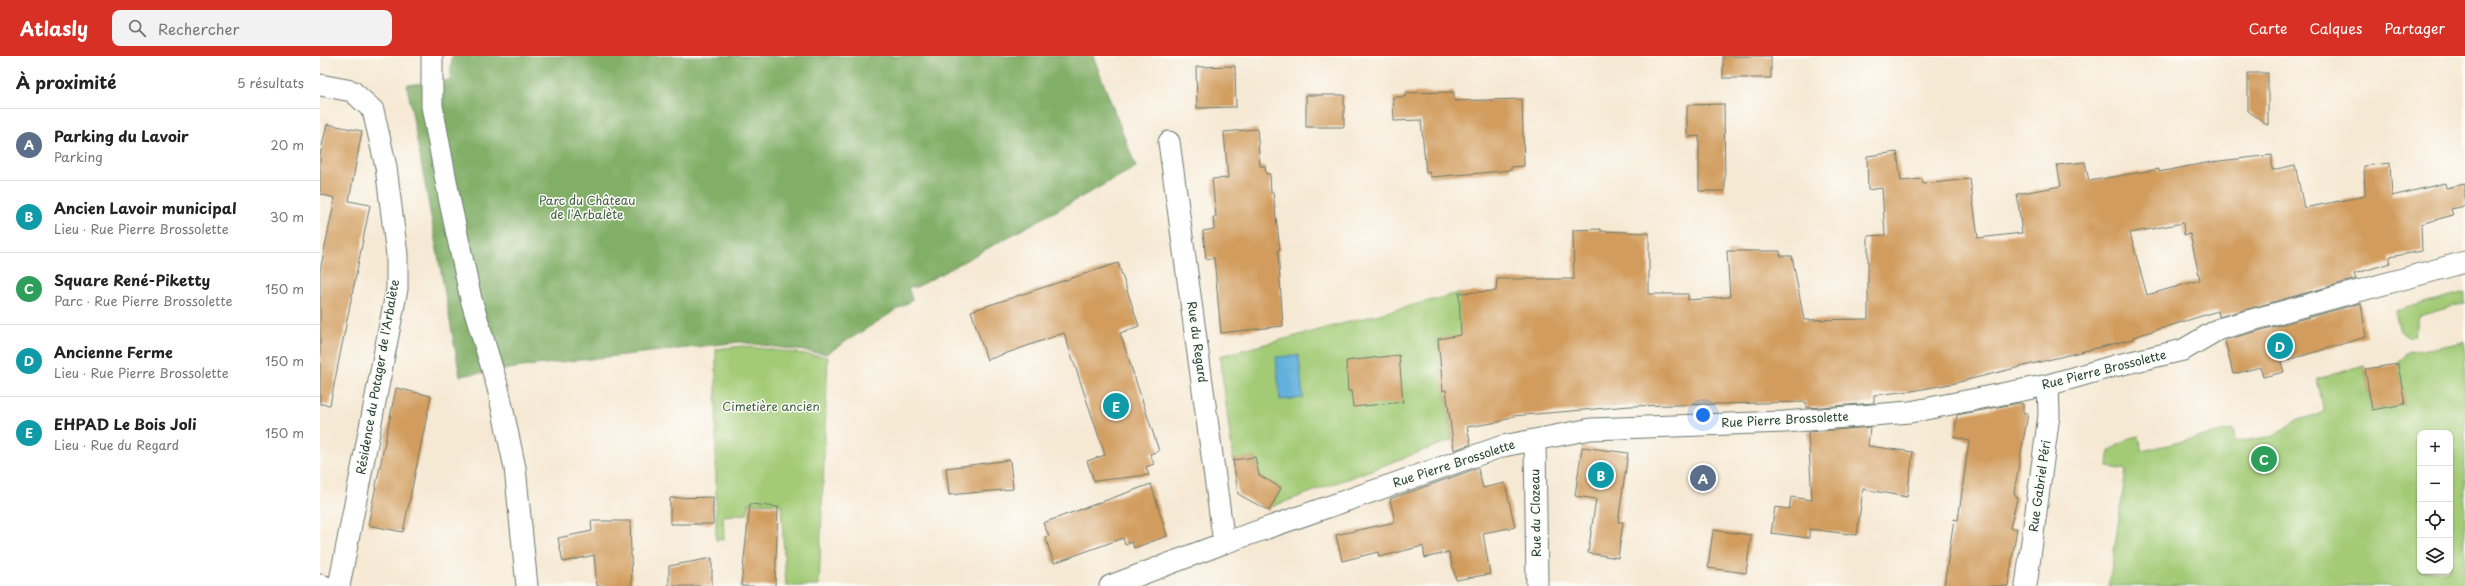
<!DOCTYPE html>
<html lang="fr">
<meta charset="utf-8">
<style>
body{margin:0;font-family:"Playpen Sans",sans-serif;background:#f2f2f2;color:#222}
.controls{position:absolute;right:12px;bottom:12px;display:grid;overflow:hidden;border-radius:8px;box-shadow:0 1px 3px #0004}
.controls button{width:36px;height:36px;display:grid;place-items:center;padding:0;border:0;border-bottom:1px solid #e0e0e0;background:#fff;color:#222;font:20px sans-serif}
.you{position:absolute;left:1383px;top:359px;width:14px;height:14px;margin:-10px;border:3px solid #fff;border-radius:50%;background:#1a73e8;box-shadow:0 0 0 6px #1a73e833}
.badge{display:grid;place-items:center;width:26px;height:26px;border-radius:50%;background:#d93025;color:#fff;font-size:13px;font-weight:700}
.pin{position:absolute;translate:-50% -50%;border:2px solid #fff;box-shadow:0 1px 4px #0006}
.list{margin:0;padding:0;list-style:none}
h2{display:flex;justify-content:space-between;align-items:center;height:52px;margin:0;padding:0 16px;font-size:17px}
h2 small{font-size:13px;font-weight:400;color:#767676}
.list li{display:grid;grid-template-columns:26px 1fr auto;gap:12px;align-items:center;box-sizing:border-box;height:72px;padding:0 16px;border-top:1px solid #e0e0e0}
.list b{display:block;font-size:15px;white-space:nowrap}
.list p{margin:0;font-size:13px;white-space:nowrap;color:#767676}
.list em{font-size:13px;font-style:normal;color:#767676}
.icon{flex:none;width:22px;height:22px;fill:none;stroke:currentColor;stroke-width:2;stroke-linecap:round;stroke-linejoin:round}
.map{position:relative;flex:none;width:2145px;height:530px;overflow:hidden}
header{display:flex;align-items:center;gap:24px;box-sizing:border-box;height:56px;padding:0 20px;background:#d93025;color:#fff}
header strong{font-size:19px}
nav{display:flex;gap:22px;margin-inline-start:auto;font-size:14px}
.search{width:280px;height:36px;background:#f2f2f2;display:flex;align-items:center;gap:10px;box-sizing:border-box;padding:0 14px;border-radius:8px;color:#767676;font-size:15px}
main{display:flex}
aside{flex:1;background:#fff}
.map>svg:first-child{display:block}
.green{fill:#a3cb76;stroke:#618455;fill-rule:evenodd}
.forest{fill:#82af67;stroke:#50764e}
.water{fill:#62b0db;stroke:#407688}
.building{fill:#d19c5d;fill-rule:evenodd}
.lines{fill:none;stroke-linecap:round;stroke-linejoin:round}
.street-casing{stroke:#6a796c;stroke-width:23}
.street{stroke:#fff;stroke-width:21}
.labels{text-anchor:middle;stroke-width:3;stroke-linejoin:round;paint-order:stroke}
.park-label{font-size:12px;fill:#406044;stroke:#fdfcf7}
.street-label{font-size:12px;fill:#1f3d34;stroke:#fdfcf7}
</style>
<header>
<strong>Atlasly</strong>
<div class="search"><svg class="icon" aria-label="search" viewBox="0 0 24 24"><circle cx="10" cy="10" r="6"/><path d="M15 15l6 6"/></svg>Rechercher</div>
<nav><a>Carte</a><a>Calques</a><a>Partager</a></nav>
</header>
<main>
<aside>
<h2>À proximité<small>5 résultats</small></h2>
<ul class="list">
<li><span class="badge" style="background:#5c6f8a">A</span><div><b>Parking du Lavoir</b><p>Parking</p></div><em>20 m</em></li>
<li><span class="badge" style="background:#0f9aa8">B</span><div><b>Ancien Lavoir municipal</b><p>Lieu · Rue Pierre Brossolette</p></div><em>30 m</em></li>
<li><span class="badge" style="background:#2e9e5b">C</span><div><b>Square René-Piketty</b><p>Parc · Rue Pierre Brossolette</p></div><em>150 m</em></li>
<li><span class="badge" style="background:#0f9aa8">D</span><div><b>Ancienne Ferme</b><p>Lieu · Rue Pierre Brossolette</p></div><em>150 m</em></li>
<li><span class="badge" style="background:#0f9aa8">E</span><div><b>EHPAD Le Bois Joli</b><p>Lieu · Rue du Regard</p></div><em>150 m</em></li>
</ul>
</aside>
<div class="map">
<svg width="2145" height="530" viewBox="0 0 2145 530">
<rect width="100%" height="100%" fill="#fdfcf7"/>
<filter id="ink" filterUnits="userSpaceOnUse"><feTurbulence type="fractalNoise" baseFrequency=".025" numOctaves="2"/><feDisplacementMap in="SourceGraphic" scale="8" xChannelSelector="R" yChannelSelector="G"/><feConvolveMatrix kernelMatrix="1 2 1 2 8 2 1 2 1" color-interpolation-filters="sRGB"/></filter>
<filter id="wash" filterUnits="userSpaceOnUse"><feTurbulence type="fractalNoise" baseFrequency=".012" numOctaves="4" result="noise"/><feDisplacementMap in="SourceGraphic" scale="16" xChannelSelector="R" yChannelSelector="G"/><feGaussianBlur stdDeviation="0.9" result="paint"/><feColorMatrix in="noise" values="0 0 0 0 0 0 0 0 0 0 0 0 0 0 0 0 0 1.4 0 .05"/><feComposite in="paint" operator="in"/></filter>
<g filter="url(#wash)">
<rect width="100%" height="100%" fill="#f6e9d4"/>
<path class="green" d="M2145,236V247L2099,260L2094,280L2087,281L2079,273L2075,255Z
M1139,237L1142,279L1118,283L1123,334H1125L1132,384L951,451L961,432L939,419L935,401L913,404L900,300Z
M2145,286V530H1789L1806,414L1788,411L1789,395L1809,382L1819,380L1822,395L1913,373L1915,386L1954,380L1973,366L2004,356L1997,323L2044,309L2052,354L2085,348L2078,308L2086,297ZM2100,377H2130V515H2100Z
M422,290L508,301L499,530H466L461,448L429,447L427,458L403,460L404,483L396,484V293Z"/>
<path class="forest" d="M132,0H773L816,111L597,231H588L592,244L506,298L420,286L216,309L140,320L87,29L130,24Z"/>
<path class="water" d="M979,299L983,342L960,344L956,301Z"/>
<g id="blocks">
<path class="building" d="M1403,0H1451V22H1403Z
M915,10L916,51L877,52L876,11Z
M1928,17H1948V69L1928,55Z
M1134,36V45L1202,43L1204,110L1191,111V114L1161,117L1110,121L1109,116L1106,117L1101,64L1074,65L1073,41H1085V37Z
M986,39H1024V71H986Z
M1404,48L1405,135H1379V80L1367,81V49Z
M7,68L42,75L29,145L50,149L10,349L0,348V215L15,142L0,138V99Z
M937,73L940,110H945L946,118H950L951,137L953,136L960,194H958L963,270L901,277L894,202L886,203L883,175L894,173L893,161H896L892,123L908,122L904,76Z
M1577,96L1581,125L1602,123L1603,128L1650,123L1658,182L1702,177L1697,138L1741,130L1737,109L1765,106L1769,125L1839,113V116L1891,106L1952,99V114L1975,109L1984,152L2045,140L2044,110L2070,107L2072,140L2125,127L2126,132L2145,128V150L2131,153L2133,159L2101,168L2102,195L2070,201V207L2034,218L2036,223L1899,261L1898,255L1813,281V283L1635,327L1592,335L1554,339V347L1487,352L1486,346L1310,350L1193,360L1179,366L1147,371L1151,388L1134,394L1126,334L1123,335L1118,283L1141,279L1139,237L1176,235L1177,223H1254L1253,174L1281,173V175L1329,177V238H1368V244L1410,241L1407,195H1460V200H1472L1484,264L1548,263V180L1565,179L1562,132L1548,134L1547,100ZM1863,167L1864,179L1870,178L1880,224L1827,239L1810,177Z
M798,207L819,270L800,277L839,395L830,398L834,408L826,411L829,419L774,425L767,405L785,399L744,277L667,304L651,255Z
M2041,247L2046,281L1961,306L1964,316L1943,321L1941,311L1913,318L1905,284Z
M1079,299L1083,346L1033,351L1031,335H1028L1026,305Z
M2078,308L2085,348L2052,354L2045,313Z
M76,332L111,340L83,476L48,469Z
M1699,347L1703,348V356L1708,358L1694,436L1697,443L1690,472H1697L1688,530H1624L1634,463L1638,464L1649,385L1634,381L1637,359Z
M1550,371L1548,390L1593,396L1587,441L1543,433L1537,479L1489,473V482L1451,477L1455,451L1469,453L1471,441L1492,444L1488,376Z
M1262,391L1308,397L1298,466H1303L1298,502L1268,497L1276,443L1255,440Z
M935,401L939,419L961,432L949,455L918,438L913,404Z
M690,404L693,433L629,439L626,412Z
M1158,412L1163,432L1185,427L1195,471L1163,477L1170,518L1136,524L1129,496L1105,502L1103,490L1059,501L1058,496L1022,505L1016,479L1075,466L1070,443Z
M831,428L847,480L814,492L812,486L805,489L803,482L734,507L725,481L729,480L723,467Z
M393,441V468H350V442Z
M430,448L458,451L455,530H421Z
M271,465H310L312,530H277L274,499L243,506L238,482L272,475Z
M1393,474L1431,479L1426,517L1388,512Z
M392,502V530H349V510Z"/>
</g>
</g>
<g filter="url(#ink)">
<use href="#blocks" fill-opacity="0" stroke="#6a796c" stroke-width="1"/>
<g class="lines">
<g class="street-casing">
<path id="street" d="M112,0V50L130,146L151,243L178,332L195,412L207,530
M0,29L32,35L53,54L66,111L77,199V233L19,530
M849,86L904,487
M1215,384L1217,530
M0,529L4,530
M790,530L904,487L1183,390L1271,373L1464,366L1590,356L1728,329L1794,310L1863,294L1899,273L2145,206
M1706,530L1729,359L1728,329"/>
</g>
<use href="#street" class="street"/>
</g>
</g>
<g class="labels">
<g class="park-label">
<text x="267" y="149">Parc du Château<tspan x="267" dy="14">de l'Arbalète</tspan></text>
<text x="451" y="355">Cimetière ancien</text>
</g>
<g class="street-label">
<text transform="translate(877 286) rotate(82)" y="4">Rue du Regard</text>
<text transform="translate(1784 314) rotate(-14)" y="4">Rue Pierre Brossolette</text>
<text transform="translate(58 321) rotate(-80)" y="4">Résidence du Potager de l'Arbalète</text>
<text transform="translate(1465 364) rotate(-3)" y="4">Rue Pierre Brossolette</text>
<text transform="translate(1134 408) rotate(-18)" y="4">Rue Pierre Brossolette</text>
<text transform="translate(1720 430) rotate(-82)" y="4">Rue Gabriel Péri</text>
<text transform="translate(1216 457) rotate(-91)" y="4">Rue du Clozeau</text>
</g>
</g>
</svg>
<div class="controls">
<button>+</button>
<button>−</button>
<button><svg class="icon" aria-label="locate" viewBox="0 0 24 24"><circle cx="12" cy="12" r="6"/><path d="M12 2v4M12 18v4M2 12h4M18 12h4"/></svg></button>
<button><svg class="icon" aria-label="layers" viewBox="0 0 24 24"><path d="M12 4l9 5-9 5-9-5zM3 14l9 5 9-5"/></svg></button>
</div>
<div class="you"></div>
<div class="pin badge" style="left:1383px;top:422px;background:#5c6f8a">A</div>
<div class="pin badge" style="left:1281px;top:419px;background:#0f9aa8">B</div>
<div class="pin badge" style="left:1944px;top:403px;background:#2e9e5b">C</div>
<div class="pin badge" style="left:1960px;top:290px;background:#0f9aa8">D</div>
<div class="pin badge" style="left:796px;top:350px;background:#0f9aa8">E</div>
</div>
</main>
